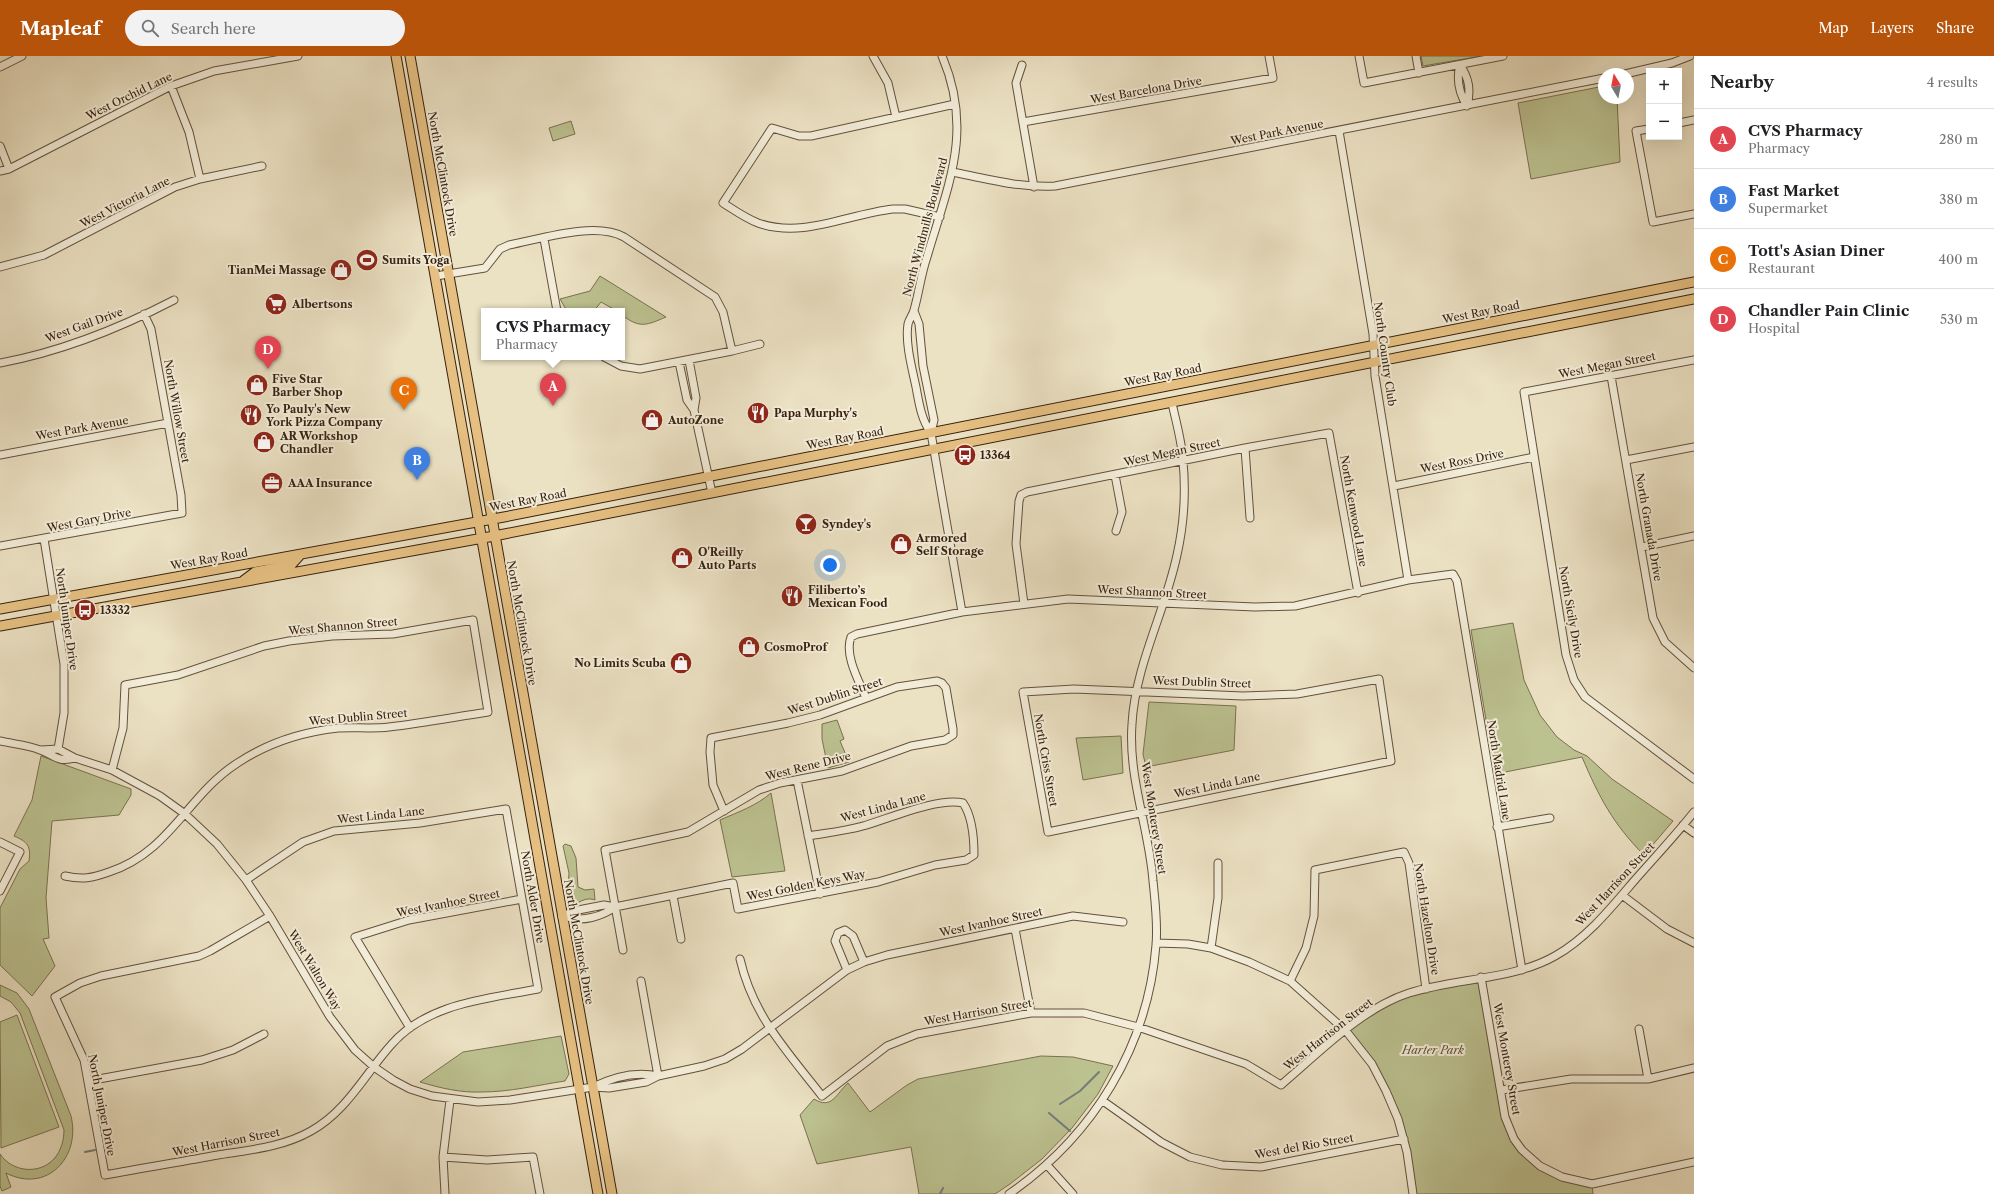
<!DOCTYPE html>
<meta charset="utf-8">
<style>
body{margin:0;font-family:"Libre Caslon Text",serif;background:#f2f2f2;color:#202124}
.controls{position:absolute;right:12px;top:12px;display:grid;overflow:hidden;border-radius:0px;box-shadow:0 4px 16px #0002}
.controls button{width:36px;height:36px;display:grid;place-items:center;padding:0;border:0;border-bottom:1px solid #e0e0e0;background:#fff;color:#202124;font:20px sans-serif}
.compass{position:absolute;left:1598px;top:12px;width:36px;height:36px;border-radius:50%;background:#fff;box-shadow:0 4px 16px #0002;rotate:350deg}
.you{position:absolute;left:830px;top:509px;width:14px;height:14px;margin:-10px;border:3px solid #fff;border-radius:50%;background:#1a73e8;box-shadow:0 0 0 6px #1a73e833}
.badge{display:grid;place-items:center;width:26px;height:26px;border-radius:50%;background:#b45309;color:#fff;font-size:13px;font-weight:700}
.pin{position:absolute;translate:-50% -33px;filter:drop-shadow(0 1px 2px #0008)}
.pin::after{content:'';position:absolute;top:21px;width:14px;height:12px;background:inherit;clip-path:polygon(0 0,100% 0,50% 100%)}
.popup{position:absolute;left:481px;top:252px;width:144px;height:52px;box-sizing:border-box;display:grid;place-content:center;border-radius:0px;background:#fff;filter:drop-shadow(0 1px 3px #0005);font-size:13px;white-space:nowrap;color:#757577}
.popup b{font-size:15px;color:#202124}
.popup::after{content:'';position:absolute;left:50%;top:100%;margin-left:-8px;border:8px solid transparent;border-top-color:#fff}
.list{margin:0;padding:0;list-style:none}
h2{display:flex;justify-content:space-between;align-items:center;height:52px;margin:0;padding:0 16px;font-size:17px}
h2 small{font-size:13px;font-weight:400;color:#757577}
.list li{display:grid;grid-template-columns:26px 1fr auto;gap:12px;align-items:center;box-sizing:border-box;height:60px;padding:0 16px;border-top:1px solid #e0e0e0}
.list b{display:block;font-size:15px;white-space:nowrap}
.list p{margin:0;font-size:13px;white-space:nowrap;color:#757577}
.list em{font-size:13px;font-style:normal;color:#757577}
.icon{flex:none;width:22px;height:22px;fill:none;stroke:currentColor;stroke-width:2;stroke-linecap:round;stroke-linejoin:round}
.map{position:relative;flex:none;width:1694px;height:1138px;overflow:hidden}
header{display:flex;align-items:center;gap:24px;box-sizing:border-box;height:56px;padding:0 20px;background:#b45309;color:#fff}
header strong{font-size:19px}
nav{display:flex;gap:22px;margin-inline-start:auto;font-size:14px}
.search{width:280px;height:36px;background:#f2f2f2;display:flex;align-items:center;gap:10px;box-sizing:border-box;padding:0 14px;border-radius:22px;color:#757577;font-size:15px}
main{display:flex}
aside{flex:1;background:#fff}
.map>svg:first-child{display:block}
.green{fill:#bcc190;stroke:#7a7150}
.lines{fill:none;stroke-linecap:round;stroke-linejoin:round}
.stream{stroke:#747d78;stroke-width:2}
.minor-casing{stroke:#64513c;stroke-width:9}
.major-casing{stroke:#37210f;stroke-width:11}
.minor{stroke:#f2ecd8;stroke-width:7}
.major{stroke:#e6c082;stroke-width:9}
.labels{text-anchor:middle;stroke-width:4;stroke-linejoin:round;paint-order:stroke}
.street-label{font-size:11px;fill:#37210f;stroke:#f2ecd8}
.poi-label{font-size:11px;font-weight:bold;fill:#37210f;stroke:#f2ecd8;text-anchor:start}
.park-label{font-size:11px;font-style:italic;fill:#5f5136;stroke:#f2ecd8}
</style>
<header>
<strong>Mapleaf</strong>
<div class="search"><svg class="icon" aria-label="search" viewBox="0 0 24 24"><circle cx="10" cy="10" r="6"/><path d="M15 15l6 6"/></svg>Search here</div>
<nav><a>Map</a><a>Layers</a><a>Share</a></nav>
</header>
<main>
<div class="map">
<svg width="1694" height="1138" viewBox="0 0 1694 1138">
<rect width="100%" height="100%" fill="#ebe1c3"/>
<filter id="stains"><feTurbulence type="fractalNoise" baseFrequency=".005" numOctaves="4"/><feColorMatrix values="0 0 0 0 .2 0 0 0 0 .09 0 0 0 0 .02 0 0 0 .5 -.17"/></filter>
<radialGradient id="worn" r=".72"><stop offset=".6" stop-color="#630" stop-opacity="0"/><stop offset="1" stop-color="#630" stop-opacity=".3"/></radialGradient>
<path class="green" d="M1421,0H1482L1423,10Z
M1604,30V42H1617L1620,106L1531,123L1518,47Z
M571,65L575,78L553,85L549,72Z
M600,220L666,261C647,269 640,273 622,259V255H617L601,246L594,255H567L560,243L590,235Z
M1513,567L1524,624L1540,659L1557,681L1574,694L1587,700L1612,723L1673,765L1644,799C1613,768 1599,741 1582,701L1495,718L1471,574Z
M1149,646L1236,650L1234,694L1146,711L1143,698Z
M837,664L844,683L840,685L849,706L828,712L822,683V668Z
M1121,680L1123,717L1083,724L1076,682Z
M41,700L131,733V739L119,759L52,765L46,842L49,882L43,883L55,910L32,940L0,909V852L20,813L29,805C31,790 28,786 14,780L32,744Z
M771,737L785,815L732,821L720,764C738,756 756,750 771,737Z
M565,788L571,790L576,802L578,831L585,834L594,833L595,844C587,841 581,845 574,849L571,845L572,836L568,831L569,817L563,790Z
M1481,921L1502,1034L1514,1083L1540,1110L1592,1128L1593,1138H1413L1407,1096L1386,1035L1346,975L1385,947Z
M0,929L17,937L29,953L71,1060C81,1101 47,1138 6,1117L11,1131L2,1135L0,1130V1098C12,1116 39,1119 54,1103C61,1095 64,1084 64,1074L20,957L11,946L0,940Z
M17,959L59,1071L1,1092L0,966Z
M561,980L569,1018L565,1025C538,1029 510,1036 482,1036C461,1037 440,1032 420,1026L463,996Z
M1041,1000L1073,1001L1113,1010L1098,1038L1072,1072L1042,1103L1010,1128L995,1138H919L911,1091L817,1108L800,1059L814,1043C832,1054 836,1038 848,1027L870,1056L907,1029L918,1023Z"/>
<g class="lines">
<path class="stream" d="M1060,1048L1080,1035L1099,1016
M1049,1057L1070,1075
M85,1096L95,1094
M940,1138L943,1132"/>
<g class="minor-casing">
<path id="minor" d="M873,0L888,27L896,61
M1359,0L1364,27L1503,0
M1416,0L1419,17
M1022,9L1016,27L1034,131
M1460,9C1469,22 1471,34 1467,50
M1460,9C1456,24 1459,37 1467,50
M0,11L22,0
M1625,18L1672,7L1690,0
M171,30L189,76L200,123
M1023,66L1273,22L1269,0
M1679,67L1694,64
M1649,73L1636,75L1653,166L1694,158
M1339,75L1373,278L1375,320L1408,524
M0,90L9,113
M0,115L9,113L171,30L214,15L298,0
M953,116C987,123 1020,132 1055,130L1604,22
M940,161L905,153H893C848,158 803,183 758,167C745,162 734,154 723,147L772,72L799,80H811L955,48
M544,183L557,255
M0,211L44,199L175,131L200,123L262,110
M436,220L485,212L500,193L509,189C541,183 595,165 624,181L715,241L723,256L732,295
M914,255L919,268L923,310L934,364L931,377L962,556
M604,301L621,310L640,313L732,295L760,288
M689,304L696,342L694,354L712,437
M1694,304L1524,336L1566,599L1574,624L1585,641L1694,723
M679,306L687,344L694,354
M0,307C60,296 120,272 174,244
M1611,320L1653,562L1665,586L1694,612
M931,377C921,363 919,347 916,331C912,312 905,287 908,268C909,263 913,259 914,254C919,237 921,218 927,201C948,129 974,75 942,0
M1245,392L1250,462
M0,399L168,367
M1626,404L1694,391
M1115,419L1122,456L1116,475
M1394,430L1534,401
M44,483L64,608V657L58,693
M0,490L182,457L181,439L151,273L144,258
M1642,491L1694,480
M1024,548L1016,488L1019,445L1021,439L1027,436L1245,392L1329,377L1358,537
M1379,623L1391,705L1048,776L1023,636L1074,633L1243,640L1297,638Z
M866,642C859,625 844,599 851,581L857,578L962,556L1068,543L1255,551L1295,550L1408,524L1453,518L1457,525L1522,914
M0,685C13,688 28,689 40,694C55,699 57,707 75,702
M41,694L58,693L75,702L112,714L160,740L185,758L217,788L246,824L270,860L330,961L355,994L374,1011L393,1024L410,1033L432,1040L478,1046L510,1044L593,1031L609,1032L646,1026L658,1020L704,1010L725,1003L742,993L847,914L864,906L887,899L1073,860L1123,866
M797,724L820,838
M1683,769L1694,777
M1497,771L1550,762
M0,786L20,796L0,835
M65,820C83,824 92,822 109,816C170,796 187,740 236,708C267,687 302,676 338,672C355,671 372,673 389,671C422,667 455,661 488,656L473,564L393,578L332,580L289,585L264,590L178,619L125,629L123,672L112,714
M246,824L303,786L334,775L420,767L506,753L538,933C487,943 427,947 391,989C365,1018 347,1055 311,1075C283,1091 250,1094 218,1099C180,1106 142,1112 105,1119L84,1004L55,941L80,927L101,920L199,900L210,895L270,860
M1622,839L1667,873L1694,887
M673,840L681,883
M566,860C581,867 603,860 615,851
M562,861L573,855L604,849L615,851L733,827L738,853L878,826L935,809L966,804L974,799C974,783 972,760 963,747C938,741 888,763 863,770C845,775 826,777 808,780
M1015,873L1031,957
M1156,887L1188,888L1211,892L1249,906L1290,925L1346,975L1372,1008L1386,1035L1398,1063L1407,1096L1413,1138
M1211,892L1218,842V807
M623,894L605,794L688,776L759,734L780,727L842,715L911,690L945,684L953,679V673L946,632L942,627L937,625L897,631L820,659L788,667L711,682L710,696L713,729L724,755
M740,903C753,960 787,995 822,1040L887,990L917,978L1031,957H1084L1138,971L1246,1008L1281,1029C1319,997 1362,952 1409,937C1455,922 1513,924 1555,900C1587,882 1611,852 1634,825C1654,802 1675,780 1694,756
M847,914L835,885L838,877L845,874L853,880L864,906
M1481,921L1505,1061L1514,1083L1522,1094L1540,1110L1562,1121L1592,1128L1694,1106
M641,925L658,1020
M1290,925L1306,892L1314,860L1315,814L1404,796L1409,807L1426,933
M410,972L355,881L409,864L522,843
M1639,973L1648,1023
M88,1025L202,1004L233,994L264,978
M593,1031C613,1021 636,1015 658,1020
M1502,1034L1571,1023H1648L1694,1012
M1103,1045L1161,1086L1190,1101L1222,1109L1261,1111L1404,1083
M443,1101L487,1104L533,1101L540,1138
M1047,1109L1073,1138
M445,1138L443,1101L450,1044
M1009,1138C1093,1080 1148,991 1156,889C1158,868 1155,845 1153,825C1149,772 1128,722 1132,668C1135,610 1165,556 1177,499C1184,468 1186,437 1183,405C1182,386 1176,366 1172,347"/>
</g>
<g class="major-casing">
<path id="major" d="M396,0L598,1138
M410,0L612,1138
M243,525L255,516L291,509L301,498
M0,553L504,461L1694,226
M0,570L494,480L1694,243"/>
</g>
<use href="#minor" class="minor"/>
<use href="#major" class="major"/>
</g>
<defs>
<g id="stadium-disc" transform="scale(1.15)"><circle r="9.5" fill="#8f2418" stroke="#f2ecd8"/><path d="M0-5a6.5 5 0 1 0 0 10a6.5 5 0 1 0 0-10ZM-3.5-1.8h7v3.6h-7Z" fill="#fff"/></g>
<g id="shop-disc" transform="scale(1.15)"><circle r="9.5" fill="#8f2418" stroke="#f2ecd8"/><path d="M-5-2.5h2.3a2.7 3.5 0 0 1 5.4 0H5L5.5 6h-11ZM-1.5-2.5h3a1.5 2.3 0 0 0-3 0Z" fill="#fff"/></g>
<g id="supermarket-disc" transform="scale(1.15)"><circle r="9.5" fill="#8f2418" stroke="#f2ecd8"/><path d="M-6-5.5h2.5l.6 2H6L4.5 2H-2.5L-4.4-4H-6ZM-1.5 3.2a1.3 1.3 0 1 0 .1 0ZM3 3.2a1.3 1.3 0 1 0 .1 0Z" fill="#fff"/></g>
<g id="restaurant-disc" transform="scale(1.15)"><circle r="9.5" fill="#8f2418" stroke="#f2ecd8"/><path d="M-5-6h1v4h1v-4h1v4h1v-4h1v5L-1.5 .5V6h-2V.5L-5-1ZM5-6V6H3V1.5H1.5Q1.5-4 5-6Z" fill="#fff"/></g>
<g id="bus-disc" transform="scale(1.15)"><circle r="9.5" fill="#8f2418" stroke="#f2ecd8"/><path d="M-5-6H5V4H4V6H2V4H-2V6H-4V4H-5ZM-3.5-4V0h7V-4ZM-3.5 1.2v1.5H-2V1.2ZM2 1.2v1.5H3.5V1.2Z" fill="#fff"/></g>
<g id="office-disc" transform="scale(1.15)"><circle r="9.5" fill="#8f2418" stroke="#f2ecd8"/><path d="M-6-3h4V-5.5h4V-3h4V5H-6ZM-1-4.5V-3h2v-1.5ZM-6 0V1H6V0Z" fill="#fff"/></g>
<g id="bar-disc" transform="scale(1.15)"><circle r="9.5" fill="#8f2418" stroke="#f2ecd8"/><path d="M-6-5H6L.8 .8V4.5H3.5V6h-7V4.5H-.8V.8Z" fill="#fff"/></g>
</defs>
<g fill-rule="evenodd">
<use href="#stadium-disc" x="367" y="204"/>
<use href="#shop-disc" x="341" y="214"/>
<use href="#supermarket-disc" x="276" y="248"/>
<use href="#shop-disc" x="257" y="329"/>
<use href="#restaurant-disc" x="758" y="357"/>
<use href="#restaurant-disc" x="251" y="359"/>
<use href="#shop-disc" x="652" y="364"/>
<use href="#shop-disc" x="264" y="386"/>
<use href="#bus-disc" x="965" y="399"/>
<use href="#office-disc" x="272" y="427"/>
<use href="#bar-disc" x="806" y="468"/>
<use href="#shop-disc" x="901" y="488"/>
<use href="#shop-disc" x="682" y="502"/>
<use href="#restaurant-disc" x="792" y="540"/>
<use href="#bus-disc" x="85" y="554"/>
<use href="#shop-disc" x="749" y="591"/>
<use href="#shop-disc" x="681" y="607"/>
</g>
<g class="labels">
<g class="street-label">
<text transform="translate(1146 34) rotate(-10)" y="4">West Barcelona Drive</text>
<text transform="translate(129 40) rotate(-26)" y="4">West Orchid Lane</text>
<text transform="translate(1277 76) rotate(-11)" y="4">West Park Avenue</text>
<text transform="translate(443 118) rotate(80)" y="4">North McClintock Drive</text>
<text transform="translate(125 146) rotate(-27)" y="4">West Victoria Lane</text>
<text transform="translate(925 171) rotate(-75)" y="4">North Windmills Boulevard</text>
<text transform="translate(1481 256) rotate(-11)" y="4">West Ray Road</text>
<text transform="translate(84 269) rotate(-20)" y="4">West Gail Drive</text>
<text transform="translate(1385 298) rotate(82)" y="4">North Country Club</text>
<text transform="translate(1607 309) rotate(-11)" y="4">West Megan Street</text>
<text transform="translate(1163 319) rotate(-11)" y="4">West Ray Road</text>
<text transform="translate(177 355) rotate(80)" y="4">North Willow Street</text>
<text transform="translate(82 372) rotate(-10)" y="4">West Park Avenue</text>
<text transform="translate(845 382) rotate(-11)" y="4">West Ray Road</text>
<text transform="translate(1172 396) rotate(-12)" y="4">West Megan Street</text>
<text transform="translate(1462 405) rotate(-11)" y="4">West Ross Drive</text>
<text transform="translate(528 444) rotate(-11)" y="4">West Ray Road</text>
<text transform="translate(1354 455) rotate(80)" y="4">North Kenwood Lane</text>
<text transform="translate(89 464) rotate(-11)" y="4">West Gary Drive</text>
<text transform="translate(1649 471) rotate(80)" y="4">North Granada Drive</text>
<text transform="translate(209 503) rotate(-10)" y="4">West Ray Road</text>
<text transform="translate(1152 536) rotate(3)" y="4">West Shannon Street</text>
<text transform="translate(1571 556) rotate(80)" y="4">North Sicily Drive</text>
<text transform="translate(67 563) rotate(82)" y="4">North Juniper Drive</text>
<text transform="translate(522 567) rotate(80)" y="4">North McClintock Drive</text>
<text transform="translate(343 570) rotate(-5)" y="4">West Shannon Street</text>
<text transform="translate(1202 626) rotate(2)" y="4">West Dublin Street</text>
<text transform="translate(835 640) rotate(-18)" y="4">West Dublin Street</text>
<text transform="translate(358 661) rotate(-5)" y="4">West Dublin Street</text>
<text transform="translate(1046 704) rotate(80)" y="4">North Criss Street</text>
<text transform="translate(808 710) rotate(-14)" y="4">West Rene Drive</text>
<text transform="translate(1499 714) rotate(81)" y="4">North Madrid Lane</text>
<text transform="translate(1217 729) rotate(-12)" y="4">West Linda Lane</text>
<text transform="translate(883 751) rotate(-15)" y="4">West Linda Lane</text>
<text transform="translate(381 759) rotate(-6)" y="4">West Linda Lane</text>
<text transform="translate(1154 762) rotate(81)" y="4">West Monterey Street</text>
<text transform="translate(1615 828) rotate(-47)" y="4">West Harrison Street</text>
<text transform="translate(806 829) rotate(-11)" y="4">West Golden Keys Way</text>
<text transform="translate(533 841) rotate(80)" y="4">North Alder Drive</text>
<text transform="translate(448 847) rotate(-11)" y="4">West Ivanhoe Street</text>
<text transform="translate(1427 863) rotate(81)" y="4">North Hazelton Drive</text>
<text transform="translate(991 866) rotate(-12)" y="4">West Ivanhoe Street</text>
<text transform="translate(579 886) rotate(80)" y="4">North McClintock Drive</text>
<text transform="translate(315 914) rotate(59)" y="4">West Walton Way</text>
<text transform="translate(978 956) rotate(-10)" y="4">West Harrison Street</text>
<text transform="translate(1328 978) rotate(-38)" y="4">West Harrison Street</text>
<text transform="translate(1507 1003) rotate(80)" y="4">West Monterey Street</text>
<text transform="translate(102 1049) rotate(79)" y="4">North Juniper Drive</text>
<text transform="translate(226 1086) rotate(-11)" y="4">West Harrison Street</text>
<text transform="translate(1304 1090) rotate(-10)" y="4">West del Rio Street</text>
</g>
<g class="poi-label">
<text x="382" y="208">Sumits Yoga</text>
<text x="326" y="218" text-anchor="end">TianMei Massage</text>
<text x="292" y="252">Albertsons</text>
<text x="272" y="327">Five Star<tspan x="272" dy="13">Barber Shop</tspan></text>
<text x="266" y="357">Yo Pauly's New<tspan x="266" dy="13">York Pizza Company</tspan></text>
<text x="774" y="361">Papa Murphy's</text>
<text x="668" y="368">AutoZone</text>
<text x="280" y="384">AR Workshop<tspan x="280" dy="13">Chandler</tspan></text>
<text x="980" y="403">13364</text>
<text x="288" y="431">AAA Insurance</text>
<text x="822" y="472">Syndey's</text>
<text x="916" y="486">Armored<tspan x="916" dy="13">Self Storage</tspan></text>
<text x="698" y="500">O'Reilly<tspan x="698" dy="13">Auto Parts</tspan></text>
<text x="808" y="538">Filiberto’s<tspan x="808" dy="13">Mexican Food</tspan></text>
<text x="100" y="558">13332</text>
<text x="764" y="595">CosmoProf</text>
<text x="666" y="611" text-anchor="end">No Limits Scuba</text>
</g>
<g class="park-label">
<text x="1433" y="998">Harter Park</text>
</g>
</g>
<rect width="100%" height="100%" filter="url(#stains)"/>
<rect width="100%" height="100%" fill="url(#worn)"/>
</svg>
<div class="controls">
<button>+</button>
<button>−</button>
</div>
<svg class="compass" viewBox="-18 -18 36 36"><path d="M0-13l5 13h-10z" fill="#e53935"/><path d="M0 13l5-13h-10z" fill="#757577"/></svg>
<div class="you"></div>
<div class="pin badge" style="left:553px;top:350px;background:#e0444e">A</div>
<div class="popup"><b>CVS Pharmacy</b>Pharmacy</div>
<div class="pin badge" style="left:417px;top:424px;background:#3f7fe0">B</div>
<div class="pin badge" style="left:404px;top:354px;background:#e8710a">C</div>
<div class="pin badge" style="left:268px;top:313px;background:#e0444e">D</div>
</div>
<aside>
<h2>Nearby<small>4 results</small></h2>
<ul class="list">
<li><span class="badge" style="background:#e0444e">A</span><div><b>CVS Pharmacy</b><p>Pharmacy</p></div><em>280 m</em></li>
<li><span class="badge" style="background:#3f7fe0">B</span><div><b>Fast Market</b><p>Supermarket</p></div><em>380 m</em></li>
<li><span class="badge" style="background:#e8710a">C</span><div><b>Tott's Asian Diner</b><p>Restaurant</p></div><em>400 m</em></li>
<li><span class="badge" style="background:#e0444e">D</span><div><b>Chandler Pain Clinic</b><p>Hospital</p></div><em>530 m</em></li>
</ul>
</aside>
</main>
